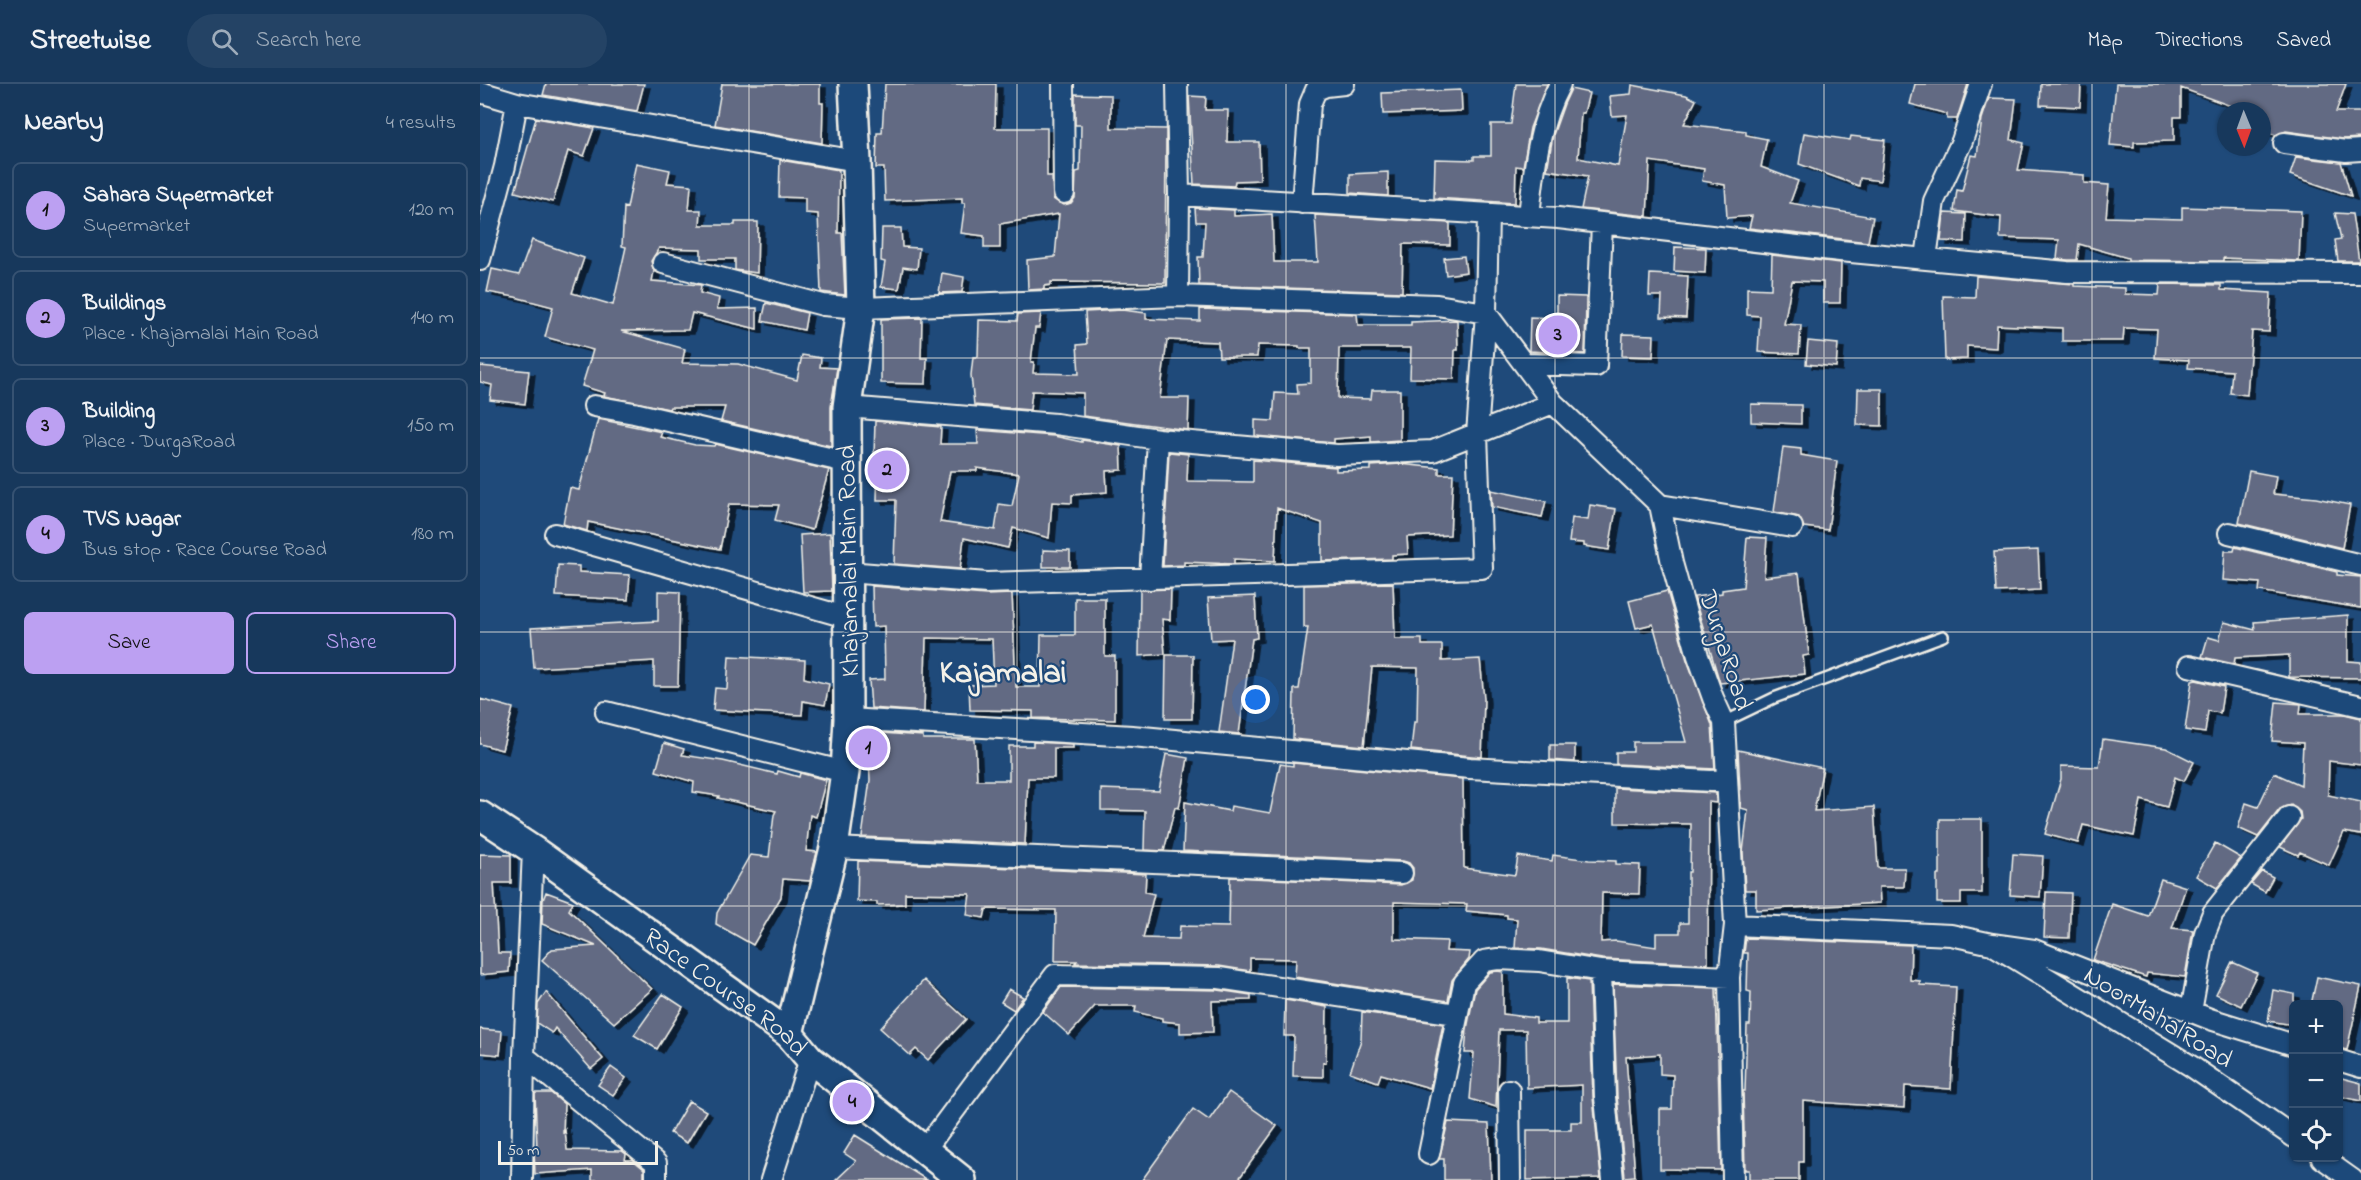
<!DOCTYPE html>
<meta charset="utf-8">
<style>
body{margin:0;font-family:"Indie Flower",sans-serif;background:#244365;color:#f1f3f6}
.controls{position:absolute;right:18px;bottom:18px;display:grid;overflow:hidden;border-radius:9px;box-shadow:0 2px 4px #0004}
.controls button{width:54px;height:54px;display:grid;place-items:center;padding:0;border:0;border-bottom:2px solid #365272;background:#17385c;color:#f1f3f6;font:30px sans-serif}
.compass{position:absolute;left:1737px;top:18px;width:54px;height:54px;border-radius:50%;background:#17385c;box-shadow:0 2px 4px #0004;rotate:179deg}
.scale{position:absolute;left:18px;bottom:15px;width:160px;box-sizing:border-box;padding-left:6px;border:3px solid #f4f1e8;border-top:0;font-size:16px;line-height:21px;white-space:nowrap;color:#f4f1e8;-webkit-text-stroke:4px #1f4a7a;paint-order:stroke}
.you{position:absolute;left:776px;top:616px;width:21px;height:21px;margin:-15px;border:4px solid #fff;border-radius:50%;background:#1a73e8;box-shadow:0 0 0 9px #1a73e833}
.badge{display:grid;place-items:center;width:39px;height:39px;border-radius:50%;background:#bca0f2;color:#111;font-size:20px;font-weight:700}
.pin{position:absolute;translate:-50% -50%;border:3px solid #fff;box-shadow:0 2px 6px #0006}
.list{margin:0;padding:0;list-style:none}
h2{display:flex;justify-content:space-between;align-items:center;height:78px;margin:0;padding:0 24px;font-size:26px}
h2 small{font-size:20px;font-weight:400;color:#9eacbb}
.list li{display:grid;grid-template-columns:39px 1fr auto;gap:18px;align-items:center;box-sizing:border-box;height:96px;margin:0 12px 12px;padding:0 12px;border:2px solid #365272;border-radius:9px}
.list b{display:block;font-size:22px;white-space:nowrap}
.list p{margin:0;font-size:20px;white-space:nowrap;color:#9eacbb}
.list em{font-size:20px;font-style:normal;color:#9eacbb}
.actions{display:flex;gap:12px;padding:18px 24px}
.actions a{flex:1;padding:14px 0;border:2px solid #bca0f2;border-radius:9px;text-align:center;font-size:21px;color:#bca0f2}
.actions .main{background:#bca0f2;color:#111}
.icon{flex:none;width:33px;height:33px;fill:none;stroke:currentColor;stroke-width:2;stroke-linecap:round;stroke-linejoin:round}
.map{position:relative;flex:none;width:1881px;height:1096px;overflow:hidden}
header{display:flex;align-items:center;gap:36px;box-sizing:border-box;height:84px;padding:0 30px;background:#17385c;border-bottom:2px solid #365272}
header strong{font-size:28px}
nav{display:flex;gap:33px;margin-inline-start:auto;font-size:21px}
.search{width:420px;height:54px;background:#244365;display:flex;align-items:center;gap:15px;box-sizing:border-box;padding:0 21px;border-radius:33px;color:#9eacbb;font-size:22px}
main{display:flex}
aside{flex:1;background:#17385c}
.map>svg:first-child{display:block}
.building{fill:#626a83;stroke:#f4f1e8;stroke-width:1.5;fill-rule:evenodd;filter:url(#shadow)}
.lines{fill:none;stroke-linecap:round;stroke-linejoin:round}
.lane-casing{stroke:#f4f1e8;stroke-width:14}
.street-casing{stroke:#f4f1e8;stroke-width:24}
.secondary-casing{stroke:#f4f1e8;stroke-width:32}
.lane{stroke:#1f4a7a;stroke-width:9}
.street{stroke:#1f4a7a;stroke-width:20}
.secondary{stroke:#1f4a7a;stroke-width:27}
.grid{fill:none;stroke:#f4f1e8;stroke-width:1.5;stroke-opacity:0.55}
.labels{text-anchor:middle;stroke-width:4.5;stroke-linejoin:round;paint-order:stroke}
.street-label{font-size:26px;fill:#f4f1e8;stroke:#1f4a7a}
.district-label{font-size:32px;font-weight:bold;fill:#f4f1e8;stroke:#1f4a7a}
</style>
<header>
<strong>Streetwise</strong>
<div class="search"><svg class="icon" aria-label="search" viewBox="0 0 24 24"><circle cx="10" cy="10" r="6"/><path d="M15 15l6 6"/></svg>Search here</div>
<nav><a>Map</a><a>Directions</a><a>Saved</a></nav>
</header>
<main>
<aside>
<h2>Nearby<small>4 results</small></h2>
<ul class="list">
<li><span class="badge">1</span><div><b>Sahara Supermarket</b><p>Supermarket</p></div><em>120 m</em></li>
<li><span class="badge">2</span><div><b>Buildings</b><p>Place · Khajamalai Main Road</p></div><em>140 m</em></li>
<li><span class="badge">3</span><div><b>Building</b><p>Place · DurgaRoad</p></div><em>150 m</em></li>
<li><span class="badge">4</span><div><b>TVS Nagar</b><p>Bus stop · Race Course Road</p></div><em>180 m</em></li>
</ul>
<div class="actions"><a class="main">Save</a><a>Share</a></div>
</aside>
<div class="map">
<svg width="1881" height="1096" viewBox="0 0 1881 1096">
<defs>
<filter id="shadow"><feDropShadow dx="6" dy="4" stdDeviation="0" flood-color="#0009"/></filter>
</defs>
<rect width="100%" height="100%" fill="#1f4a7a"/>
<filter id="ink" filterUnits="userSpaceOnUse"><feTurbulence type="fractalNoise" baseFrequency=".0167" numOctaves="2"/><feDisplacementMap in="SourceGraphic" scale="12" xChannelSelector="R" yChannelSelector="G"/><feConvolveMatrix kernelMatrix="1 2 1 2 8 2 1 2 1" color-interpolation-filters="sRGB"/></filter>
<g filter="url(#ink)">
<path class="building" d="M66,0H164L157,27L63,11Z
M242,0H340V19H343L342,59L235,41Z
M405,0H516L515,44H567V92H572L573,115L584,121L591,119L595,114L596,88L600,87L601,41H595V10L631,11V44L686,45L685,199L571,198V201L564,202V205L548,206L547,176L575,173L579,130L520,140V164H504V152L481,149L485,119H482V114L405,117L404,84H396L397,49H402Z
M1036,0H1067L1050,44L1043,83L1036,82L1035,119L954,114L955,75L994,76V72H1011V40H1031Z
M1435,0H1488L1477,35H1467V30L1430,20Z
M1561,0H1601L1600,23L1560,21Z
M1636,0H1866L1856,28H1881V54L1863,55L1806,47L1796,51L1782,47V27H1765L1701,4V33H1694V57L1654,58V63L1630,61Z
M1152,1L1206,11L1216,16L1204,40L1266,47V51L1287,55L1281,83L1318,97L1310,119L1393,133L1388,158L1269,144L1272,132L1247,134L1245,101L1222,97L1224,85L1170,77L1167,132L1101,125L1108,92L1067,86L1073,51L1084,20L1091,5L1109,9L1104,29H1101L1098,74L1138,82L1147,31L1132,32L1130,12L1151,10Z
M981,6L982,27L903,30L902,9Z
M709,12L726,13L725,26H748L747,58H779L780,96L755,97L754,102L714,100Z
M1509,14L1536,15L1531,56L1544,59L1538,86L1604,91V99L1629,101L1626,133L1702,135V123L1821,127L1819,177L1743,174V177L1648,176V174L1599,160L1597,176H1588L1577,175L1579,156L1520,154L1521,133L1474,127L1477,106L1482,107L1491,71L1497,72L1502,35Z
M56,34L114,44L104,72L88,67L73,118L35,108Z
M1324,49L1370,56L1371,52L1405,56L1400,97L1380,94L1379,102L1319,80Z
M1816,73L1861,78L1871,112L1810,91Z
M300,76L359,86L358,149H362L365,211L341,208L338,130L325,129V114L299,113Z
M156,79L190,86L187,99L211,101L209,126H221L220,141H255V138H278L277,189L255,186V175H221V165L179,164L171,177L174,187L172,197L221,201L220,209L239,214L237,225L277,224V245L212,229L208,246L141,247L205,265L202,279L258,280L317,296L322,271L341,274L340,283L357,284L351,323V362L241,337L245,323H190L189,325L124,312L125,309L102,302L113,266L65,253L73,223L35,213L7,208L12,185L39,191L52,156L104,174L92,209L133,221L146,163L142,162L144,123L147,124Z
M908,88V112L870,109V90Z
M715,124L754,126V132L792,130L794,178H838L835,131L970,139V161L923,160L922,208L719,201L718,173H723L725,138H716Z
M1464,129L1486,130L1485,158L1461,157Z
M1855,129L1872,130L1879,177H1858L1855,156L1861,155Z
M402,144H421L422,163L439,164L437,185L423,183L419,205L401,203L405,178L401,177Z
M1195,163L1226,164L1225,189L1194,187Z
M1292,171L1361,179L1360,219H1343V198L1312,197L1304,240L1321,241L1319,270L1278,268L1280,232L1267,231V204L1291,205Z
M984,172L986,188L966,191L964,174Z
M462,189L484,193L482,208L459,209Z
M1170,190L1208,192L1206,234L1181,233L1182,212H1169Z
M1496,192L1594,200V202L1645,204V210L1679,211L1680,200L1741,201V206L1791,209L1789,248L1772,247L1767,311L1750,309L1752,287L1708,284L1709,276L1675,274L1677,245L1644,244L1643,257H1582V244L1517,241L1516,264L1487,262V275L1465,276L1463,212L1495,213Z
M1077,212L1106,213L1105,270L1049,267L1050,233L1077,234Z
M286,219L327,229L324,246L282,237Z
M720,225L877,230L878,241H931V238L977,236L978,266H975L974,295L930,294L931,264H859L858,314L891,315L892,306H920V356L891,358V352L854,355V359L775,352V336L793,337L795,309L818,310L817,300L831,299V264H819V262L778,261L777,273H739L738,258L687,256L680,314H709L708,346L603,332V309L552,307L550,326L494,321L491,291L493,273H498L499,236L537,237L538,230L561,229L559,244H555L551,278H554L553,289L599,290L597,261L607,260L605,228L642,226L666,229V235L720,237Z
M442,234L441,274H447L446,300L401,299V235Z
M1143,250L1174,251L1173,273L1142,272Z
M1328,257L1358,260L1356,283L1326,280Z
M0,282L49,287L45,320L10,316L12,301L0,298Z
M1378,305H1402V342L1377,341Z
M1271,320L1321,321V340L1271,338Z
M118,335L182,348L180,353L215,361L234,362L235,360L349,386L332,446L295,436L299,421L249,420L240,465L108,438L107,447L83,440L90,404L99,406Z
M395,337L461,343L460,360H498L497,346L574,352L602,358V356L641,362L642,386L626,387L627,408L592,411V419L572,418L569,454L533,444L528,464L484,454L480,485L414,480L416,416H397L398,373L394,372ZM497,384L539,390L532,422L519,420L515,446L460,438L470,387H497Z
M1303,363L1321,365V371L1357,377L1348,446L1324,443L1319,433L1294,428Z
M689,368L708,370L707,397L773,398V376L856,383V387L891,386V382L920,380L959,384V390H973L970,451L927,453L928,470L912,471V475L842,477V439L797,424L795,477L754,475V480L704,478V481L683,482Z
M1769,387L1796,392L1793,410L1836,414L1870,421L1862,464L1759,439Z
M1011,406L1066,417L1062,433L1012,423Z
M1110,421L1136,425L1129,466L1104,462V459L1089,458L1092,434L1108,436Z
M350,449L352,507L323,508L320,451Z
M1267,453L1287,454L1284,493L1319,489L1329,571L1323,572L1325,590L1240,599L1214,513L1242,509V506L1263,503Z
M1755,463L1857,488V491L1881,493V524L1779,507L1780,499L1743,496L1745,467H1754Z
M563,466L590,467V483H563Z
M1558,466L1560,506L1516,508L1514,468Z
M78,481L99,482V488L150,491L148,516L76,512Z
M913,499L915,555H942V561H962V577L1000,575L1004,615L1002,673L931,666L934,638H937L938,584L892,583L884,662L813,655L814,605H819L828,543H824V501Z
M392,502L506,511L532,510L536,603H560L561,551H595V514H625V572H635V636L553,634V627L490,626L489,601L514,600L512,555L446,554L444,628L391,624L389,596L405,595L404,542L393,543Z
M691,505L690,536L682,535L685,570L659,572L660,506Z
M178,507L200,508L198,602H174V577L54,584L51,544L178,537Z
M1187,507L1207,576L1232,641L1235,685L1136,680V668H1153V658H1206L1173,540L1156,544L1149,517Z
M775,512L777,554L772,555L759,650L739,648L752,555L731,556L728,514Z
M1868,531V577L1881,578V594L1809,593V571L1755,574L1754,580L1722,573L1728,553L1739,556L1744,538L1775,546L1774,538Z
M686,571H713L712,635H685Z
M249,572L325,576L324,594L349,600L345,621L323,617L322,631L233,626L235,604L247,605Z
M1716,596L1744,603L1740,629L1728,627L1725,649L1705,646L1712,597Z
M0,615L33,624L22,666L0,660Z
M1796,618L1821,620L1820,630H1864L1881,634V681L1849,677L1848,711L1881,718V751L1864,748L1849,781L1820,768L1818,771L1800,763L1821,735L1820,728L1811,721L1800,725L1778,753L1758,744L1766,719L1778,723L1794,689L1821,701L1823,659L1792,657Z
M388,648L443,652V655H495L497,696H529V662H553V658L593,660V664H574V694H548L545,760L382,753L390,696Z
M1623,655L1686,664L1714,678L1704,697L1695,693L1687,723L1661,716L1654,752L1603,741L1598,759L1565,750L1581,695V682L1619,683Z
M184,659L204,665L202,671L243,677L297,690L298,687L319,693L320,689L346,696L336,733L330,731L326,767L337,768L330,797L303,795L301,813L273,861L236,840L237,829L270,771L289,773L294,731L296,727L238,714L239,712L213,708L214,698L176,687Z
M1070,661H1095V678L1070,676Z
M1258,666L1343,684L1334,727L1394,723L1398,784H1425L1424,803H1399L1400,819L1276,826V806H1265L1263,768L1268,726L1261,724Z
M686,670L708,674L699,724L695,723L684,767L664,766L665,727L621,726V705L679,707Z
M813,679L983,695L984,784L1035,791L1038,772L1072,777L1073,771L1109,776L1136,777V780L1160,781L1159,810L1122,809L1121,858L1136,857L1176,863V849H1200V839H1208V788H1210L1211,740L1135,739V704L1236,709V719L1229,718L1228,880L1122,875L1061,865L1035,864L1037,835L1027,834V831L986,827L987,820L914,818V855L967,857L966,867L990,868L989,875L972,896L968,917L815,893L816,875L770,874V887L739,882L595,879L597,877H575L576,826L506,825L504,834L487,831L490,810L425,809V820L397,821V818L377,817L378,777L666,790L665,808L674,810L663,854L699,855L700,842L749,843L750,793L921,801L932,796L933,784L929,779L923,777L703,767L705,718L750,727L751,722L790,729L800,680L813,682Z
M1460,735H1502V809H1481V819H1457V791H1460Z
M1735,759L1761,774L1737,804L1716,792Z
M0,770L31,771V799H14L18,869H30L29,888L0,891Z
M1533,770L1563,772L1560,813L1530,811Z
M1782,787L1793,793L1785,808L1771,800Z
M1681,795L1706,803L1692,844L1713,846L1705,893L1667,889L1666,893L1613,876L1632,820L1668,832Z
M66,808L93,818L89,826L172,905L134,939L62,876L72,865L116,862L62,840L63,816Z
M1566,808L1591,809L1589,854L1564,853Z
M1266,854L1431,861L1430,896L1440,897V901L1476,903L1471,1005L1425,1002L1424,1024L1323,1017V1078H1319V1096H1269V1086H1265L1263,1007H1265L1267,941H1270L1271,908L1267,907L1268,869H1264Z
M1752,878L1777,889L1761,922L1736,910Z
M1018,887L1023,888V930L1056,934V939H1087V894L1109,897L1113,1013L1121,1094L1047,1096V1046H1091V1038H1102V1001L1047,1004L1046,946H1019L1016,1023L990,1015L994,969H985L987,945L995,905L1010,888Z
M1837,893L1881,902L1867,966L1858,964V921H1831Z
M444,896L486,935L448,976L436,965L430,971L400,944Z
M1133,900L1236,904L1241,1086L1180,1085V1025H1192L1193,991L1180,990V970L1146,973L1155,1092L1145,1093L1137,1012Z
M581,903L738,906L771,911V916L732,917L733,948L700,949V939L682,937V934L655,928L656,922H615L589,951L563,928Z
M529,905L543,913L534,926L521,918Z
M1793,906L1814,910V941L1788,937Z
M66,908L123,975L111,985L75,944L72,949L57,939L58,920Z
M183,910L203,923L177,965L154,951Z
M805,916L847,923L846,979L843,978V993L813,992L814,952H804Z
M882,928L963,940L950,1004L901,990L898,998L870,988L881,956Z
M0,945L22,947L20,971L0,969Z
M131,983L146,994L133,1011L118,1001Z
M1858,993L1881,999V1017L1858,1012Z
M749,1008L797,1042L758,1096H662L713,1025L729,1036Z
M55,1009H71L84,1020L83,1050L85,1046L87,1066L142,1067L146,1070L145,1076H153L164,1085V1096H112V1086L55,1090L54,1065H57Z
M209,1017L226,1027L207,1059L190,1049Z
M968,1038L1009,1040L1011,1096H964V1075H959Z
M375,1051L447,1096H356L376,1077L364,1069Z"/>
<g class="lines">
<g class="lane-casing">
<path id="lane" d="M1244,638L1294,614L1463,552"/>
</g>
<g class="street-casing">
<path id="street" d="M583,0L584,109
M697,0L699,111L698,212
M0,8L37,19L377,77
M1804,59L1866,67L1881,66
M699,111L1078,134L1360,167L1587,188L1881,189
M822,119L830,20L836,6L846,2L864,0
M1049,132C1054,86 1058,41 1080,0
M1446,174L1454,117L1482,57L1501,0
M0,176L25,82L37,19
M183,179L343,221L381,224L698,212L957,221L1006,229L1073,319L1180,421L1192,479L1218,572L1233,614L1244,638L1255,841L1249,893L1253,1096
M1044,280L1116,282L1122,139
M114,322L154,329L366,378
M367,323L576,340L678,355L857,371L953,367L1073,319
M1180,421L1312,443
M1749,449L1881,481
M75,450L369,534
M367,488L507,499L1002,484L997,350L1006,229L1008,130
M670,495L678,355
M1709,582L1881,622
M126,628L365,688
M368,635L652,652L990,684L1231,697L1247,696
M354,764L922,789
M1255,841L1471,851L1512,860L1554,866L1730,935L1814,961
M1515,862L1711,982L1814,1053
M1121,887L1125,1013L1133,1096
M1711,928L1725,849L1733,829L1809,733
M44,972L176,1079V1096
M1858,976L1881,983
M1029,1006L1030,1096
M444,1067L575,891L739,894L976,930
M949,1070L984,899L1004,877L1018,875L1059,877L1121,887L1249,893
M1842,1074L1873,1096
M42,1096L44,972L53,766
M291,1096L330,975"/>
</g>
<g class="secondary-casing">
<g id="secondary">
<path id="s1" d="M0,731L53,766L309,950L330,975L482,1096"/>
<path d="M309,950L354,764L365,688L368,635L367,323L381,224L377,77L373,0"/>
</g>
</g>
<use href="#lane" class="lane"/>
<use href="#street" class="street"/>
<use href="#secondary" class="secondary"/>
</g>
</g>
<path class="grid" d="M269,0V1096M537,0V1096M806,0V1096M1075,0V1096M1344,0V1096M1612,0V1096M0,274H1881M0,548H1881M0,822H1881"/>
<g class="labels">
<g class="street-label">
<text transform="translate(367 477) rotate(-91)" y="9">Khajamalai Main Road</text>
<text transform="translate(1247 566) rotate(72)" y="9">DurgaRoad</text>
<text dy="9" stroke="none"><textPath href="#s1" startOffset="303">Race Course Road</textPath></text>
<text transform="translate(1679 932) rotate(32)" y="9">NoorMahalRoad</text>
</g>
<g class="district-label">
<text x="523" y="598">Kajamalai</text>
</g>
</g>
</svg>
<div class="controls">
<button>+</button>
<button>−</button>
<button><svg class="icon" aria-label="locate" viewBox="0 0 24 24"><circle cx="12" cy="12" r="6"/><path d="M12 2v4M12 18v4M2 12h4M18 12h4"/></svg></button>
</div>
<svg class="compass" viewBox="-18 -18 36 36"><path d="M0-13l5 13h-10z" fill="#e53935"/><path d="M0 13l5-13h-10z" fill="#9eacbb"/></svg>
<div class="scale">50 m</div>
<div class="you"></div>
<div class="pin badge" style="left:388px;top:664px">1</div>
<div class="pin badge" style="left:407px;top:386px">2</div>
<div class="pin badge" style="left:1078px;top:251px">3</div>
<div class="pin badge" style="left:372px;top:1018px">4</div>
</div>
</main>
